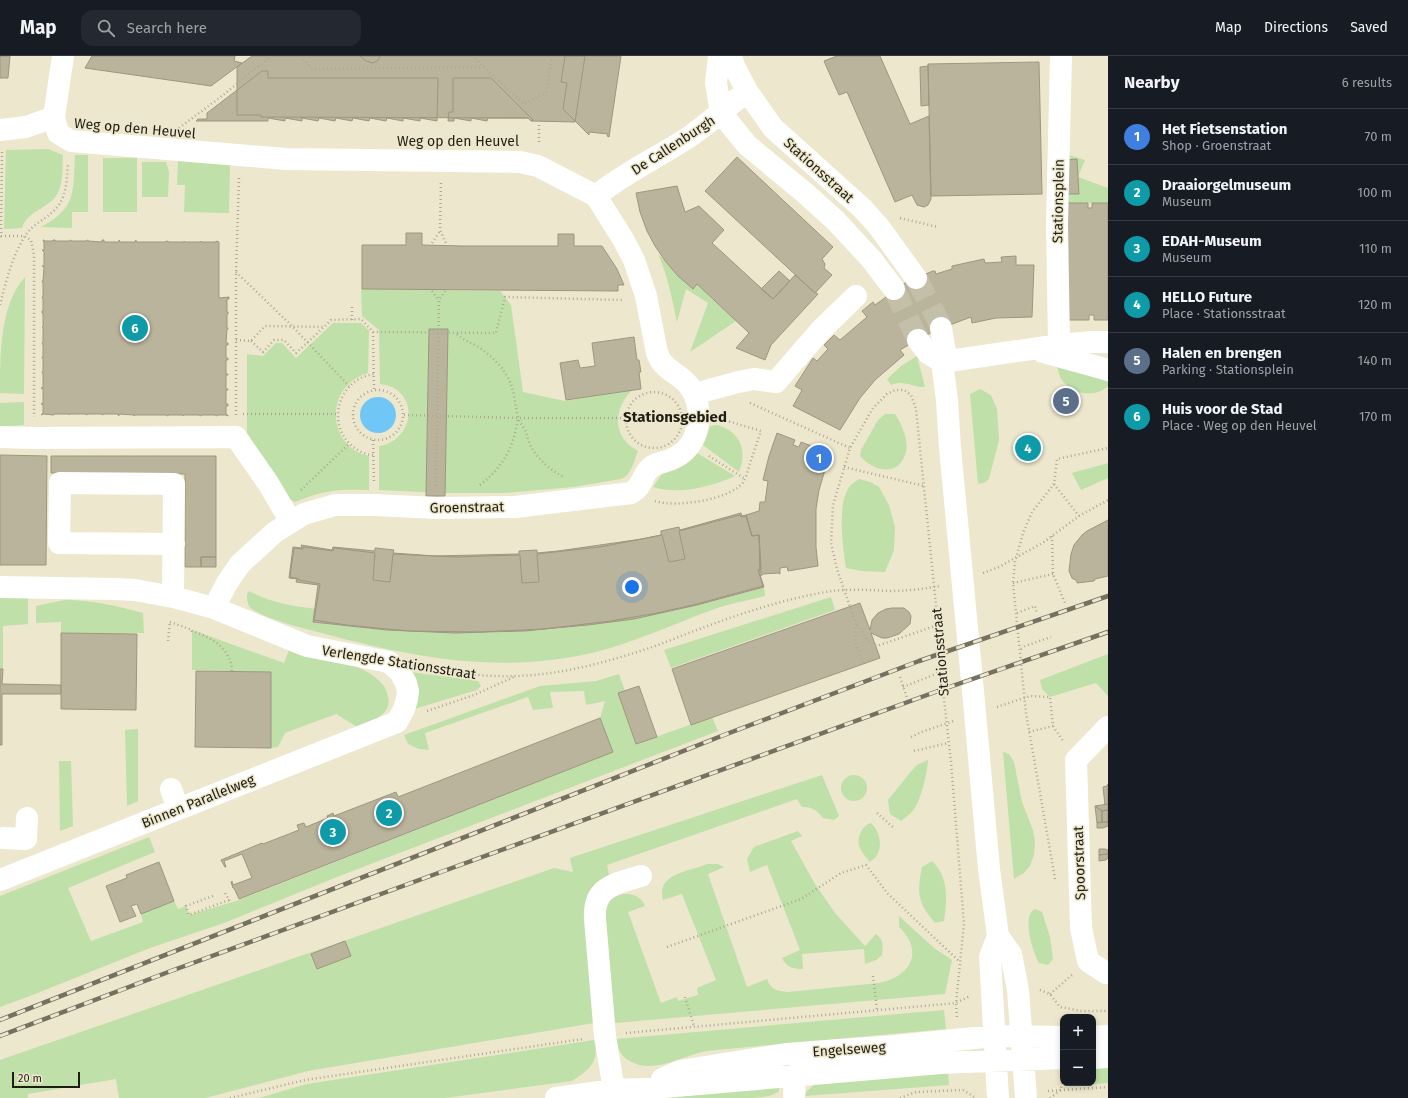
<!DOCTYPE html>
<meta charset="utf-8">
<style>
body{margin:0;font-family:"Fira Sans",sans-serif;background:#242831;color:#f1f3f6}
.controls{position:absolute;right:12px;bottom:12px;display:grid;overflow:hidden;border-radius:8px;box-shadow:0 2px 6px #0003}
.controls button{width:36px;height:36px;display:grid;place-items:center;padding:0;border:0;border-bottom:1px solid #363941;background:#171b24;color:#f1f3f6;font:20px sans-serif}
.scale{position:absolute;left:12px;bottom:10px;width:68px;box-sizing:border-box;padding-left:4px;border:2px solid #201e14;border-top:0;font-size:11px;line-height:14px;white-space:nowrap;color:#201e14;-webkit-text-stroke:3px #ede7cd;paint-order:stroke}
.you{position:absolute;left:632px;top:531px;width:14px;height:14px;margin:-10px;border:3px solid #fff;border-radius:50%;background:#1a73e8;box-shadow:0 0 0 6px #1a73e833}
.badge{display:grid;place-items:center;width:26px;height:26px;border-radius:50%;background:#a4622e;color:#fff;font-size:13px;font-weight:700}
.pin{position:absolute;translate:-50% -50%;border:2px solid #fff;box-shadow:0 1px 4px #0006}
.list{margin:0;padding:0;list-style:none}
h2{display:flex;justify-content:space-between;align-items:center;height:52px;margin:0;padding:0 16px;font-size:17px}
h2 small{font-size:13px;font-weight:400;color:#9ea1a6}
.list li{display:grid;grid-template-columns:26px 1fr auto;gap:12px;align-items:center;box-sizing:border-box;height:56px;padding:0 16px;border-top:1px solid #363941}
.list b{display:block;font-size:15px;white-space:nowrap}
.list p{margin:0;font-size:13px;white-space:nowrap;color:#9ea1a6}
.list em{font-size:13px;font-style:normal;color:#9ea1a6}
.icon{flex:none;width:22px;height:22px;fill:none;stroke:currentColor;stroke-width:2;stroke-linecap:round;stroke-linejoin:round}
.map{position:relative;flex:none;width:1108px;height:1042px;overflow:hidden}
header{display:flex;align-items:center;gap:24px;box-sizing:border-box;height:56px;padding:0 20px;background:#171b24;border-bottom:1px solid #363941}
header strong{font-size:19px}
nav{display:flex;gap:22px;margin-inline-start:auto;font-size:14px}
.search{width:280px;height:36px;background:#242831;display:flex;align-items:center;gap:10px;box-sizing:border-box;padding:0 14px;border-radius:12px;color:#9ea1a6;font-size:15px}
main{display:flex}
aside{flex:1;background:#171b24}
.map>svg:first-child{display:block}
.green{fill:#bfe0a8}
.water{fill:#70c6f5}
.building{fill:#bbb49c;stroke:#9d977f}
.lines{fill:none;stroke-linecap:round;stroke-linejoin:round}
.minor-tunnel{stroke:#c4bfa8;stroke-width:22;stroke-dasharray:22 11;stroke-linecap:butt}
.path{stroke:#aea994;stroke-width:2.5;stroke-dasharray:1 3;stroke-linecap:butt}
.minor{stroke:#fff;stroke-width:22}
.rail-casing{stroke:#757161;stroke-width:4.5}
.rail{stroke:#ede7cd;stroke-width:3;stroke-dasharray:9;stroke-linecap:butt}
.labels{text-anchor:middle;stroke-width:3;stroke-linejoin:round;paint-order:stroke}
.street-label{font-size:14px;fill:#201e14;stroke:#ede7cd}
.neighbourhood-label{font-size:15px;font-weight:bold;fill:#201e14;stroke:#ede7cd}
</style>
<header>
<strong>Map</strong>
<div class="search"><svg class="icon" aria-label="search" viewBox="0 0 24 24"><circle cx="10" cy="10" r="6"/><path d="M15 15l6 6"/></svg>Search here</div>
<nav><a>Map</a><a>Directions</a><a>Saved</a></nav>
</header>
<main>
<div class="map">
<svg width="1108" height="1042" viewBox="0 0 1108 1042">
<rect width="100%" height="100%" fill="#ede7cd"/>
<path class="green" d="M48,93L63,99C62,112 64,129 56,140C47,153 27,155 22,172L4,173L6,94Z
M1063,97L1085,104L1078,121L1108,132V147H1062Z
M75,99H88V156H72V172L41,171C77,152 73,135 75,99Z
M103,102H137V156H103Z
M178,105L230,109L229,157L184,156L185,129H177Z
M142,106H166L169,116L168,141H142Z
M658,198L693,232L697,228L736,265L690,296L708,247L686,233L677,266C672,243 668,220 658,198Z
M25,221L24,338L0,337C0,299 0,248 25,221Z
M361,233L500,235L511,249L523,336L565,345L632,334C613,353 612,382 638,395C634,405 631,420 621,423L573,431L504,437H443L379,434V390C406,387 420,352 397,334C392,330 386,329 380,328L379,274L362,260Z
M333,267H361L369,275L368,317C362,319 357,321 352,325C324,347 334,393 369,400V434C339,433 323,434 295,446L284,440L247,377V298L263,300L276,287H282L296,302Z
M917,300L925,331C912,332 906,323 891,329L887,323L901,310Z
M1056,308L1093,319L1108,326V330C1094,343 1072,338 1061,323C1059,319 1058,313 1056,308Z
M980,333L991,339L997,353L999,384L989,423L984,427L978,428L970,338Z
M24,346V369L0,371V347Z
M885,358H895C902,368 910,387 905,399C897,422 872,414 860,400L861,394L878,364Z
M718,369C740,376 748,394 739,416L703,389L706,383L710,370Z
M697,397L735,420C710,431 680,439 653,431L662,418Z
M1108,407V422L1081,434L1072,417Z
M859,423L870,426L879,431L889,449L895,471L894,494L885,516L862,515L846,512C843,492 836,444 851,429C853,427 856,425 859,423Z
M764,531L765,540C746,545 727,548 709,555C672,569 635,586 596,596C495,620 407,600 310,574C298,571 254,559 249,550C247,547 247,542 247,538L249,535C271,547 292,550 316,553L313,566C353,571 392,575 431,576C544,581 656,564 764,531Z
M28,538V568L3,570V613H0V539Z
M831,541L835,554L671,612L664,594Z
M65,544C92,544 117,550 143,557L144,577H61V566L36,567V550Z
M192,574L284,607L289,594C317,600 366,606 383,629C386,632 387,637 388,641C393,657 371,667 359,672L336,658L285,677L278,691L271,692V616L192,614Z
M1108,598V640L1096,627L1050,641L1042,633L1040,624Z
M410,616L478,625L481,630L477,634L411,654Z
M619,618L625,635L618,637L636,688L712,661L718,675L342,819L224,867L150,892L30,940L0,951V840L149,781L155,796L68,832L91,885L143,866L141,858L174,845L178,853L186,850L189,859L236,845L613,696L600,662L605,645L586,649L584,635L550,636L553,652L533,654L528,641L425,677L429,694L419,693L408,688L404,679L540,630L596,625Z
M138,673V745L127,750L125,674Z
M1003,696L1009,698L1014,706L1022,746L1033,774L1035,786L1034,799L1030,810L1024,817L1014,823Z
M928,704C927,718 921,747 911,757C908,760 904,762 901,765L890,758L888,744L913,713L917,709Z
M59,705H71L73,770L60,775Z
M841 732a13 13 0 1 1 26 0a13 13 0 1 1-26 0Z
M822,719L839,760L834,764L823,762C817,754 812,751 802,751L797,743L607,809L609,819C595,826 587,833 585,849L594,967L308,1015L205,1042H119L116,1023L28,1038V1042H0V1004L554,812L573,816L570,802Z
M871,767C879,774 883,789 877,799C876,802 872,804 870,806C867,802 862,797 860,792C856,783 861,770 871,767Z
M798,775L802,780L791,785L815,828L835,857L865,890L876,878C884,884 883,890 882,899L876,904L865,908L864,893L802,898L803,913C793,913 786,911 782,902L800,894L767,809L750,816L747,803L754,791Z
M932,805C949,821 947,843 944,865L935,867C917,846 917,837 922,811Z
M707,808H718L724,811L708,818L747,931L767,923C771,934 777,935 788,936L879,927C910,921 925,896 899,871V860L934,892L952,904L945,938L615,967L605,860C606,855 606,850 610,845C620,834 640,836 645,850L628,856L661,947L677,941L678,945L698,939L697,932L716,924L682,838L663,844C656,817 689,816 707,808Z
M1035,853L1042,856L1050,881L1053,903L1048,909L1039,907C1033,896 1021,859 1035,853Z
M944,954L946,973L727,993C719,994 710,994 702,996C678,1002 651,1019 628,1004C620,999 617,991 616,983Z
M594,984C600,1006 589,1014 572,1025L445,1042H259L307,1028Z
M1093,1006H1108V1027L1069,1030V1027H1093Z
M948,1016L949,1029L805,1040L807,1035L816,1027Z
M779,1031V1035C772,1041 762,1041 753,1042H660Z"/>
<path class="water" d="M360 359a18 18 0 1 1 36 0a18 18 0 1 1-36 0Z"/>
<path class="building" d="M0,0H10L8,22H0Z
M92,0H235L234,5L242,7L211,30L85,12Z
M252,0H585L575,66L531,65L528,62L261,61V59H237V11Z
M360,0H381L377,5L373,7L366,5Z
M565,0H621L609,81L607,80L608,78L589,76V79L563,53L567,27L561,26Z
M837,0H880L910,68L929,60L931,143L928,149L924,151L917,149L912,139L895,146L847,36L839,39L824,5Z
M1039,6L1042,138L931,140L928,8Z
M928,10L929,49L921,50L920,11Z
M262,15H268V22H438L437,65L420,62V65L403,62V65L387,62L386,65L370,62L369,65L353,62L352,65L336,62L335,65L319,62L318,65L302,62V65L285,62V65L268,62V65H196L198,63H207V57Z
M453,22H491L533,64L531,65L528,62H488L487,65L471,62V65L454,62V65H448L449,56H453Z
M737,101L833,191L822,203L825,208L824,212L832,219L815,237L705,135Z
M1077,103L1079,138H1068L1066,104Z
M677,130L685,156L699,150L724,174L712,187L773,243L795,219L815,237V236L818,238L771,289L765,304L736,292L749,277L697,228L693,233L678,220L666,206L655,190L647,175L640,156L636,137Z
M1062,147H1088V152H1092V147H1108V264H1094V259H1089V264H1063Z
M406,177H422V189L463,190H558V178H574V190H602L617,213L624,229H618V235L362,233V189H406Z
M43,184H44V185H53V184H55V185H70V184L72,185H86L88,184V185L102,186V184H104V186H119V184L120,186H135L136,184V186H165L167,185L169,186H184V185L185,186H200L201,185V186H216V185L219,186V242L229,241V243H227V256H228V258H227V272H228V273H227L226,287H228V289H226V302H228V304H226V318H228V319H226V333H228V334H226V348H228V350H226V359H228V360L226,359H217V360L215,359H201V360L199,359H184L183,360V359H168V360L166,359H135L134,360V359L119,358V360L117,358H103V359L101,358H87V359L85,358H70L69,359V358H54V359L43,358L41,359L43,357V348H41L43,347V333L41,332H43V318L42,316H43V303L42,301H43V288H42L43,286V272L42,271H43V257H42V255H43V242H42L43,240V227L42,225H43L44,211L42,210H44V196L42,194H44V186Z
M1016,200V209H1034L1032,261L996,262L972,267L971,261L934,275L905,291L900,294L904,299L875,324L860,342L840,374L793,350L802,334L795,330L813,302L817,305L828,293L824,289L834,279L840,284L867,261L862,255L873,246L875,249L889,239L888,236L911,224L933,215H935L936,218L952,213V210L984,203L985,207L1002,206L1001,201Z
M779,215L790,225L773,243L761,233Z
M429,273H448L445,440H426Z
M634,281L637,304H639L641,316H639L641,333L566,344L560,307L578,304L580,312L595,310L592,287Z
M777,377L795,384L793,389L799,391L801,386L830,397L819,434L816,453V491L818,510L788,515L787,511L780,512V518L778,517L763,518L761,520L759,479L752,480L746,459L759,455L760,446H765L768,425L763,424L769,400Z
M0,399L47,400L46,509H0Z
M51,400H216V501H201V511H185V418L51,417Z
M741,457L742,460L746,459L752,480L759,479L760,519L764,531L697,549L634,563L588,569L525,575L455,577L387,574L313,566L318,529L296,526L297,523L289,522L293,491L302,492L301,489L332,494L333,491L375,495V492H376L394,494L393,497L435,500L519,498V495L537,494V497L558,495L642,483L661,479V475L679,471L680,474Z
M740,459L741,461L746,460L752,480L759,479L761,513L758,514L763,530L697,548L657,557L611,565L543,573L479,576L409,575L346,569L314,564L320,528L299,524V523L290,521L294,492L303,493V491L333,495L334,492L375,497L373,524L390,526L393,498L456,501L520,499L522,527L539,526L537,498L600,491L662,479L669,506L685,503L679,475Z
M1108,464V520L1095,523L1094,525L1077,527V525L1072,522L1069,515L1071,498L1074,489L1082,479L1087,475Z
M201,501H216V511H201Z
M860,547L870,574L872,564L878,557L886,553L892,552H904L909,556L911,560L910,568L899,578L887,582H882L871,577L880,602L691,669L672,613Z
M61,577L137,578L136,654L61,653Z
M0,613H3L2,628L61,629V638H2V689H0Z
M196,615L271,616V692L195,691Z
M639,630L657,681L636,688L618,637Z
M600,662L613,696L239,843L234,832H233L231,826L232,825L233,829L252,822L242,798L224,805L226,811H225L221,804L262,787L263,788L299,774L297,769L304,767L306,771L328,762L327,760L333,757L334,760L396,736L398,741Z
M1108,728V748L1105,749L1103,731L1107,730Z
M1108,748V754L1102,755L1095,750Z
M1095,750L1102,755V766L1097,767Z
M1108,754V766H1102V755Z
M1102,766H1108V770L1103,772H1097V767Z
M1099,793H1105L1108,794V798L1099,799Z
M1108,798V802L1106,804L1099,805V799Z
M159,806L174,845L141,858L137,848L131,850L136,860L120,866L106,830L127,822L126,819Z
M345,885L351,900L317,913L311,898Z"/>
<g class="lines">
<path class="minor-tunnel" d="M916,222L938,264L941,272
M894,233L918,284"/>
<path class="path" d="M301,0L312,13L484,11
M472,0L524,48L546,37L552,0
M179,72L222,40L271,0
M539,86V67
M2,96L1,180H24L31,184L34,199V361
M441,127L440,174L446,187
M900,162L938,171
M432,187L440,175
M236,216L292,270L349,330
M432,235L439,244
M0,249C6,226 12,200 25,180C30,172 38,167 45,162C67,147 66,131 68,108
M352,264V251
M373,276L374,334
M457,278C463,284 469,286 477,290C489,298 500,308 507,320C515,333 514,347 518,361C519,366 523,370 525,374C527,379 528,384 530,389C537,402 551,416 565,421
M236,284L251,285L265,270L324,271L331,264L361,263L373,276L496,277L505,241L624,244
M251,285L263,296L274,284H284L296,297L324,271
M353 359a25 25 0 1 1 50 0a25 25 0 1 1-50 0Z
M626 364a28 28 0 1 1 56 0a28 28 0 1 1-56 0Z
M750,347L850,392
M243,358H338
M236,359V216L239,122
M404,359L518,362H627
M373,384L374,427
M373,399C365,399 357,394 351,389C326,366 339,323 374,318
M709,400L745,423
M844,411L924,430
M1054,428L1079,460
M480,429C504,410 513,392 518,363
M436,430L439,244L445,235
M301,434L350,387
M655,445C675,452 732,444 744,425C747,420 748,413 750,407C754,397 757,386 761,375L721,363
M1052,480L1053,518L1065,547
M983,517L999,511L1044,486L1079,460L1108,444
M1013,527L1053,518
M1017,557L1035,550L1037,557
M170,566L192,574V575C212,581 231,593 232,615
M857,569L870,587L877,590L938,569
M168,585L170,565
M1021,593L1025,590L1051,581
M863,607L855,586L856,568L837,513L831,487L833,449L850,392L873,352L887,338L895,334H904L911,339L916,353L938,569L941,616L951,706L964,868L956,947L957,962
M423,612C453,617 485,621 516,620C555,619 596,609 634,597C661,589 687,577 713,568C748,555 784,544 820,537C844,532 866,534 889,535C907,535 923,533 940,530
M900,621L907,642
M903,631L941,616
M997,651L1030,640L1050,641L1053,670L1063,685
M427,655L474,639L514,621
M1029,676L1053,670
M911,681L924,675L954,665
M914,695L948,687
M877,757L894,772
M1055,823L1026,657L1013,527L1015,506L1023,477L1032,456L1054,428L1057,403L1108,392
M213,840L186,850L189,859L229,844L224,835
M667,891L801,843L841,817L866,809L888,838L960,906
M873,920L877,954
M1040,934L1050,938L1060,951L1082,955H1108
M1050,938L1072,919
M685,941L694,970
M626,977L956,947L970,940
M963,1034L976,1042
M1048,1035L1108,1031
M230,1042L305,1024L583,983
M900,1042L916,1036L963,1034
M1050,1042L1061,1034L1062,1023"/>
<path class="minor" d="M63,0L54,61L58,77L71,85L286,103L520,106L538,110L596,140L623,183L634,204L646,240L657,297C664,316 679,316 690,331C705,352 700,389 676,401C668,406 658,406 651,411C641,419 644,430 631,437L515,451L436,452L375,449H335L304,458L275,476L240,508L227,527L214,552
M719,0L716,27L721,57L747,89L805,137L836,165L872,204L894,233
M731,0L734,10L747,35L773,72L863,153L879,171L916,222
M0,74L26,71L54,61
M596,140C625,116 661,100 692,79C711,65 729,50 747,35
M941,272L945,296L942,306L947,344L950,392L974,646L989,813L998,880L990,901L998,1042
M918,284L928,297L942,306
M1059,289L1057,168L1061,0
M1043,296L1108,314
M942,306L1059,289L1092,286H1108
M694,338L738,326L754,323L776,326L820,275L856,240
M0,381L33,382L236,381L268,427L291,466
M0,531L115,533L135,534L173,541L214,552L307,590L389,606L400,616L406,627L408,635L407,643L404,653L397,666L0,824
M173,541L174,428L60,427L59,487L174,488
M1108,671L1076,704L1081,872L1088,905L1106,917H1108
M171,733L178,753
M3,782L26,783L27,762
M998,880L1011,898L1018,934L1026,1042
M1093,981L1108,980
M1093,1002L1108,1001
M662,1023L680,1015L786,998L895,990L994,980L1063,981
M614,1034L605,980L595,863C593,830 615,828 641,820
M556,1042L614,1034L641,1033L941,1007L1063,1002
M794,1042L795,1019"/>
<g class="rail-casing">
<path id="rail" d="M0,964L724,679L919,605L1108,540
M0,980L171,915L441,816L938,635L1108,576"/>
</g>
<use href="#rail" class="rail"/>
</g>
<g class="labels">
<g class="street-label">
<text transform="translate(135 72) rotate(5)" y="5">Weg op den Heuvel</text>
<text x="458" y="90">Weg op den Heuvel</text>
<text transform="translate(673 89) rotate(-33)" y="5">De Callenburgh</text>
<text transform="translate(819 114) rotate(42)" y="5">Stationsstraat</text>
<text transform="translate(1058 145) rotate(-89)" y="5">Stationsplein</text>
<text transform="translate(467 451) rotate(-1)" y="5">Groenstraat</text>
<text transform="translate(940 596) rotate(-95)" y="5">Stationsstraat</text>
<text transform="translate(399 606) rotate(9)" y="5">Verlengde Stationsstraat</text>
<text transform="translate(198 745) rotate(-22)" y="5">Binnen Parallelweg</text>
<text transform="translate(1079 807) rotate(-92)" y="5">Spoorstraat</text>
<text transform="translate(849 993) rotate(-4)" y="5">Engelseweg</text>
</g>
<g class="neighbourhood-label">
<text x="675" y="366">Stationsgebied</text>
</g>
</g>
</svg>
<div class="controls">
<button>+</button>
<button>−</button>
</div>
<div class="scale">20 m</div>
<div class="you"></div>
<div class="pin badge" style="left:819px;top:402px;background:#3f7fe0">1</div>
<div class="pin badge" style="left:389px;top:757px;background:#0f9aa8">2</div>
<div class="pin badge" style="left:333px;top:776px;background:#0f9aa8">3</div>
<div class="pin badge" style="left:1028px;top:392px;background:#0f9aa8">4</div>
<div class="pin badge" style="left:1066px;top:345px;background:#5c6f8a">5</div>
<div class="pin badge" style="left:135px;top:272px;background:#0f9aa8">6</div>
</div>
<aside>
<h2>Nearby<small>6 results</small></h2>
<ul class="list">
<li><span class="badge" style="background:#3f7fe0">1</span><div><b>Het Fietsenstation</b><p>Shop · Groenstraat</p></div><em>70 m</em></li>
<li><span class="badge" style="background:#0f9aa8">2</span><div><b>Draaiorgelmuseum</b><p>Museum</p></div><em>100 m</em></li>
<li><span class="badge" style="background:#0f9aa8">3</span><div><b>EDAH-Museum</b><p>Museum</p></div><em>110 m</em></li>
<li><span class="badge" style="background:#0f9aa8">4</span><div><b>HELLO Future</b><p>Place · Stationsstraat</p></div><em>120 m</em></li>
<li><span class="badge" style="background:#5c6f8a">5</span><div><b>Halen en brengen</b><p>Parking · Stationsplein</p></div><em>140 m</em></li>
<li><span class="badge" style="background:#0f9aa8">6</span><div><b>Huis voor de Stad</b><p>Place · Weg op den Heuvel</p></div><em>170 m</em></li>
</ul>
</aside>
</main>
